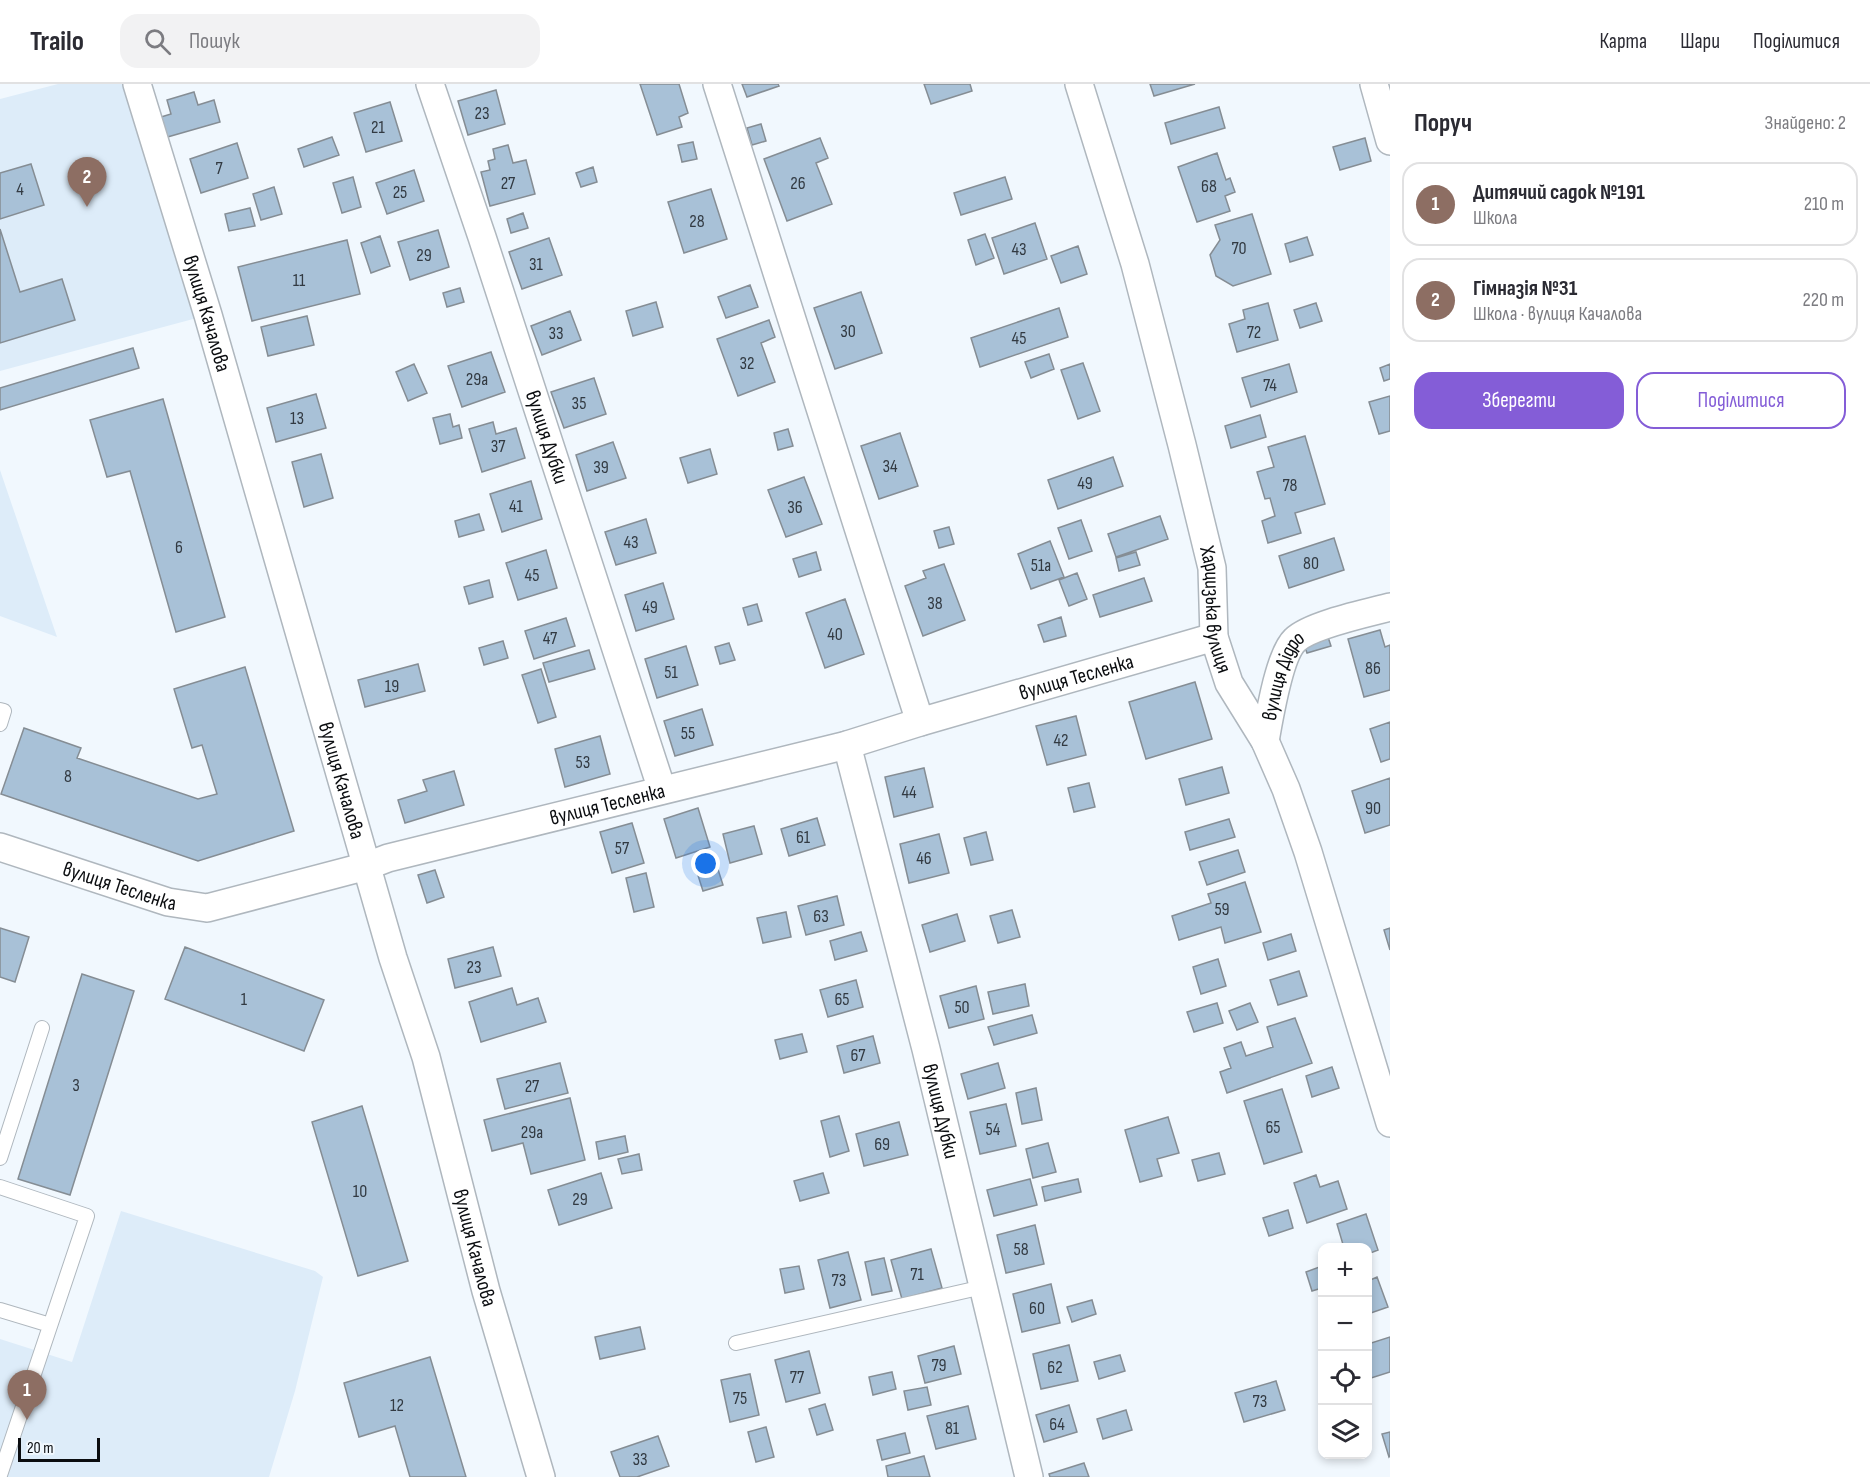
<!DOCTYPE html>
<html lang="uk">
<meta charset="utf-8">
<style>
body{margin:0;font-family:"Sofia Sans Condensed",sans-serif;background:#f2f2f3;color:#2b2b33}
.controls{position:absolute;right:18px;bottom:18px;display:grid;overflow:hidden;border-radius:12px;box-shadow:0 3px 9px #0003}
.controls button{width:54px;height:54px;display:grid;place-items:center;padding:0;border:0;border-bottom:2px solid #e1e1e2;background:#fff;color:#2b2b33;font:30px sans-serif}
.scale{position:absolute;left:18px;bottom:15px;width:82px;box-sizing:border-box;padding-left:6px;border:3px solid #0b0d10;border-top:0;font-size:16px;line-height:21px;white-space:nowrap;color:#0b0d10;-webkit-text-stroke:4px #f1f8fe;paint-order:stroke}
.you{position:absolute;left:706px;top:780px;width:21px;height:21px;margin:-15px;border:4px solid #fff;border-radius:50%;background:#1a73e8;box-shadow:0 0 0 9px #1a73e833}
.badge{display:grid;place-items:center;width:39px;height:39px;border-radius:50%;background:#845dd7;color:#fff;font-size:20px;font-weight:700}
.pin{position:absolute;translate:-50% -50px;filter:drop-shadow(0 2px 3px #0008)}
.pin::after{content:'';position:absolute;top:32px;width:21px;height:18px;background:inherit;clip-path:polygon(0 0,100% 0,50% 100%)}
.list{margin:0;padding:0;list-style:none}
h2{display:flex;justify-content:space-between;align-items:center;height:78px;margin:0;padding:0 24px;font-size:26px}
h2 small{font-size:20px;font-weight:400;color:#7c7c81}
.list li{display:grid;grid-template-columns:39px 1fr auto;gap:18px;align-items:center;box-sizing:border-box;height:84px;margin:0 12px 12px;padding:0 12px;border:2px solid #e1e1e2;border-radius:18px}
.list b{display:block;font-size:22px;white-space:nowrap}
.list p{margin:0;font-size:20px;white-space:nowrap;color:#7c7c81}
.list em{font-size:20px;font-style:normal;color:#7c7c81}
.actions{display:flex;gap:12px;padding:18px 24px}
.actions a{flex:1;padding:14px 0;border:2px solid #845dd7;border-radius:18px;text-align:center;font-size:21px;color:#845dd7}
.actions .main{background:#845dd7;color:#fff}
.icon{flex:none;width:33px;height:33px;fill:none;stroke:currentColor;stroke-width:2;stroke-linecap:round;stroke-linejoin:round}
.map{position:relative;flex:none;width:1390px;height:1393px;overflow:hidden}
header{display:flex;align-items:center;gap:36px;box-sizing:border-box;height:84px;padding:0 30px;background:#fff;border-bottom:2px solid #e1e1e2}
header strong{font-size:28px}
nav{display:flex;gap:33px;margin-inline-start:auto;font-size:21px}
.search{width:420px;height:54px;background:#f2f2f3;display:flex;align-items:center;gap:15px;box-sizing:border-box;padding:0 21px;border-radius:18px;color:#7c7c81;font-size:22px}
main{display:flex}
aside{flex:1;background:#fff}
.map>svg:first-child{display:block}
.built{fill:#ddecf9}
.building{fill:#a8c1d7;stroke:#858d94;stroke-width:1.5}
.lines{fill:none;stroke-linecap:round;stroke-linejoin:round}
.service-casing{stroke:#afb7be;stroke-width:16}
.minor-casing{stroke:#afb7be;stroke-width:30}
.service{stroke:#fff;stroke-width:14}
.minor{stroke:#fff;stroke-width:27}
.labels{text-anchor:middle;stroke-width:4.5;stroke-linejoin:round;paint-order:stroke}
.number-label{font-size:18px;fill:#323a42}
.street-label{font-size:21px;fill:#0b0d10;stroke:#f1f8fe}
</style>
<header>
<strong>Trailo</strong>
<div class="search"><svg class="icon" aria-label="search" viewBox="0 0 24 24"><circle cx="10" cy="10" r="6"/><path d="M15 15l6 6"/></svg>Пошук</div>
<nav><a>Карта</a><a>Шари</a><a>Поділитися</a></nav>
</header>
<main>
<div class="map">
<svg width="1390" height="1393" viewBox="0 0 1390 1393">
<rect width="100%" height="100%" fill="#f1f8fe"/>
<path class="built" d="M58,0H137L208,231L0,287V15Z
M0,386L57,553L0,532Z
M121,1127L315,1187L323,1193L295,1307L269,1393H0V1255L72,1278Z"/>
<path class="building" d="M640,0H679L688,29L679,33L682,43L657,51Z
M742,0H778L779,2L747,13Z
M924,0H970L972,7L931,20Z
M1150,0H1195L1154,12Z
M496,6L505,40L468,51L458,17Z
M194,8L198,21L214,16L220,38L157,56L151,36L171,30L167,16Z
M390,18L402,57L366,68L354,29Z
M1219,23L1225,44L1171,60L1165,39Z
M761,40L766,57L752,61L747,44Z
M332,53L339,71L304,83L298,65Z
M820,54L828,74L816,79L832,120L787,137L764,75Z
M1365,54L1371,77L1340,86L1333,63Z
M693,58L697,75L682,78L678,61Z
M237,59L248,94L201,109L190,75Z
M508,61L513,79L526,76L535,110L490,122L481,88L490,86L488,77L495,75L493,65Z
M1217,69L1226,96L1230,94L1235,108L1225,112L1230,127L1197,138L1178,83Z
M31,80L44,121L0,135V89Z
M593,83L597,98L581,103L576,89Z
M414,86L424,117L387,130L376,99Z
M353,93L361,123L342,129L333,99Z
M1005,93L1012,115L961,131L954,109Z
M274,103L282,130L261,136L253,110Z
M711,105L727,155L684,169L668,118Z
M250,124L255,142L229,147L225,130Z
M523,129L528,144L511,149L507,135Z
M1252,130L1271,190L1233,202L1216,192L1210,171L1220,156L1215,141Z
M1035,139L1047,175L1004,190L992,154Z
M0,145L20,208L62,195L75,236L0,259Z
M438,146L449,183L410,196L398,158Z
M985,150L994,174L976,181L968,156Z
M380,152L390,182L371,189L361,159Z
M1307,153L1313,171L1290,178L1285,160Z
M549,154L562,191L522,205L509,168Z
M347,156L360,210L252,237L238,183Z
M1078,162L1087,190L1061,199L1051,172Z
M750,201L758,223L726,234L718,213Z
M460,204L464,218L447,223L443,209Z
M861,208L882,269L835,285L814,224Z
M656,218L663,243L633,252L626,227Z
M1268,219L1278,256L1237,268L1229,240L1245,235L1243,226Z
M1316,219L1322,237L1300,244L1294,226Z
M1059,224L1068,253L980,283L971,254Z
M570,227L581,256L542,271L531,242Z
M307,232L314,261L268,272L261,243Z
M769,236L775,253L761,259L775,298L738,312L717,255Z
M133,264L139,284L0,326V304Z
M491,268L505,308L462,323L448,282Z
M1049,270L1054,285L1031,294L1025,278Z
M1083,279L1100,327L1078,335L1061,286Z
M414,280L427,309L408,317L396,288Z
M1289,280L1297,308L1251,323L1242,294Z
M1390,280V295L1384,297L1380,284Z
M594,294L606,330L564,344L551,308Z
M316,310L326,344L276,358L267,324Z
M1390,312V347L1379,350L1369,318Z
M163,315L225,533L176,548L130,387L107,393L90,336Z
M450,330L453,343L459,341L462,354L440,360L433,334Z
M1260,331L1266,353L1231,364L1225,342Z
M493,338L496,350L516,344L525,374L482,388L469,345Z
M788,345L793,362L778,366L774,349Z
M900,349L918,402L879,415L861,362Z
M1305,352L1325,420L1295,429L1301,449L1268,459L1262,437L1275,432L1270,414L1265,415L1257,388L1274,383L1268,363Z
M613,358L626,394L587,407L576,371Z
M710,365L717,390L688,399L680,374Z
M321,370L333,414L304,423L292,378Z
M1113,373L1123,402L1058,425L1048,396Z
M804,393L822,440L786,453L768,406Z
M531,397L542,435L502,448L490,410Z
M479,430L484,446L459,453L455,437Z
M1160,432L1168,455L1116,473L1108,450Z
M646,435L656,469L616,481L605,448Z
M1081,436L1092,467L1069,475L1058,444Z
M949,443L954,460L939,464L934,447Z
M1334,454L1344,486L1289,504L1279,472Z
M1050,457L1064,493L1031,505L1018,470Z
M546,466L557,504L518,516L506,479Z
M816,468L821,486L799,493L793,475Z
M1136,468L1140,481L1119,487L1116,474Z
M944,480L965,536L923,552L905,502L926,494L923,487Z
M1077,489L1087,515L1069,522L1059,496Z
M1144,494L1152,517L1100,533L1093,511Z
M489,496L493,513L469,520L464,503Z
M663,499L674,535L636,547L625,511Z
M845,515L864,570L825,584L806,529Z
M757,520L762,537L748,541L743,524Z
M1061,533L1066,552L1044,558L1038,541Z
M566,534L575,562L534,575L525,547Z
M1380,546L1385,563L1390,561V606L1364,613L1348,555Z
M1326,547L1331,562L1307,569L1302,554Z
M503,557L508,574L484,581L479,564Z
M729,559L735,576L720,580L715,563Z
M686,562L698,601L657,614L645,575Z
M589,566L595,585L549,598L543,579Z
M418,580L425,607L365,623L358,596Z
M245,583L294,747L198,777L1,710L24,644L81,664L77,674L198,715L217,710L202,661L192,664L174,605Z
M541,585L556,633L538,639L522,591Z
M1195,598L1212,655L1146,675L1129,618Z
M702,625L713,661L675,672L664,637Z
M1076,632L1086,671L1047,681L1036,642Z
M1390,638V675L1381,678L1370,645Z
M600,652L610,690L565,703L555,665Z
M1222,683L1229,709L1186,721L1179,695Z
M924,684L933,723L894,733L885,693Z
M454,687L464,721L405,739L398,716L427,707L423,696Z
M1390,694V741L1365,749L1352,707Z
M1089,699L1095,723L1074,728L1068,704Z
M698,724L710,763L676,774L664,735Z
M817,734L825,761L789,772L781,745Z
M1229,735L1235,753L1190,766L1185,748Z
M632,739L644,779L612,789L600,748Z
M754,742L762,770L730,779L723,750Z
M986,748L993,776L971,781L964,754Z
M939,750L949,789L909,799L900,760Z
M1238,766L1245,788L1207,801L1199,778Z
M715,776L723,801L703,807L695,782Z
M435,786L444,813L427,819L418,791Z
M646,789L654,823L634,828L626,794Z
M1245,798L1261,848L1225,859L1221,843L1179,856L1172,832L1211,819L1208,810Z
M837,812L844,841L806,851L798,822Z
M1012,826L1020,853L998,859L990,832Z
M786,828L791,853L763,859L757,834Z
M957,830L965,857L930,868L922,841Z
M0,844L29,853L15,898L0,893Z
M1390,844V866L1384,846Z
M861,848L867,867L835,876L830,857Z
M1291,850L1296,867L1268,876L1263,859Z
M185,863L324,916L304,967L165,915Z
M493,863L501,892L455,904L448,875Z
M1218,875L1226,902L1201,910L1193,883Z
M1299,887L1307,912L1278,921L1270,896Z
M82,890L134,907L70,1111L18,1095Z
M856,896L863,923L828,933L820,906Z
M1025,900L1029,922L993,930L988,908Z
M976,902L984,935L949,944L940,912Z
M512,904L517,921L538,914L546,938L481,958L469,918Z
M1217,919L1223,939L1194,948L1187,928Z
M1250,919L1258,938L1237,946L1229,927Z
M1032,931L1037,949L994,961L988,943Z
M1295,934L1312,979L1227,1009L1220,988L1231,984L1224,964L1241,958L1246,972L1273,963L1267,943Z
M802,950L807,968L780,975L775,956Z
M873,952L880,979L844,989L837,962Z
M560,979L568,1009L505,1025L497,995Z
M998,979L1005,1004L968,1015L961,990Z
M1332,983L1339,1004L1312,1013L1306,992Z
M1036,1004L1042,1036L1022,1040L1016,1009Z
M1282,1005L1302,1068L1264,1080L1244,1017Z
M570,1014L585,1076L531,1090L523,1059L492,1067L484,1036Z
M1006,1020L1016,1062L980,1070L970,1028Z
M362,1022L408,1177L358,1192L312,1038Z
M839,1032L849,1067L830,1073L821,1037Z
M1168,1033L1179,1069L1157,1075L1162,1092L1140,1098L1125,1046Z
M899,1038L908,1071L864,1082L856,1050Z
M625,1052L628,1068L599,1075L596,1058Z
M1048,1059L1056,1088L1033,1094L1026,1065Z
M1219,1069L1225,1090L1198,1097L1192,1076Z
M639,1070L642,1086L622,1090L618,1075Z
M601,1089L612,1124L559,1141L548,1106Z
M823,1089L829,1109L800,1117L794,1097Z
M1316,1091L1320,1103L1338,1097L1347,1125L1307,1139L1294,1099Z
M1030,1095L1037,1121L994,1132L987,1106Z
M1078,1095L1081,1108L1045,1117L1042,1103Z
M1288,1126L1293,1144L1269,1152L1263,1134Z
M1366,1130L1378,1166L1368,1170V1164H1344L1337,1140Z
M1035,1141L1044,1180L1006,1189L997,1151Z
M931,1165L942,1204L902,1215L891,1176Z
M848,1168L861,1216L830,1224L818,1176Z
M884,1174L892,1207L872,1211L865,1178Z
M799,1182L804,1205L785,1209L780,1185Z
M1322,1182V1204L1312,1207L1306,1188Z
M1377,1193L1388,1223L1368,1230V1197Z
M1051,1200L1060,1239L1022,1248L1013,1210Z
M1092,1216L1096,1230L1072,1238L1067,1223Z
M640,1243L645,1265L600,1275L595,1253Z
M1390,1253V1288L1368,1295V1260Z
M1069,1261L1078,1297L1041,1305L1033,1270Z
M954,1262L961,1290L925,1299L918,1272Z
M809,1267L820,1309L786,1318L775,1276Z
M1120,1271L1125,1287L1099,1295L1094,1278Z
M430,1273L466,1393H410L395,1342L359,1353L344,1299Z
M892,1288L896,1305L873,1311L869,1293Z
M750,1290L759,1331L730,1338L721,1296Z
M1276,1297L1285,1326L1244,1338L1235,1309Z
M927,1303L931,1321L908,1326L904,1307Z
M825,1320L833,1346L817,1351L809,1325Z
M1069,1321L1077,1348L1044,1358L1036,1331Z
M968,1322L976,1355L936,1365L927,1332Z
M1126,1326L1132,1346L1103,1355L1097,1335Z
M766,1343L774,1373L756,1378L748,1348Z
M1390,1348V1372L1389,1373L1382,1350Z
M905,1349L910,1369L882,1376L877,1356Z
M658,1352L669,1382L637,1393H620L611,1368Z
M924,1372L930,1393H888L886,1382Z
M1084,1379L1089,1393H1050L1049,1390Z"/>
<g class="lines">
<g class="service-casing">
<path id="service" d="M0,626L4,627L0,640
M0,1074L42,944
M0,1103L87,1132L0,1391
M0,1226L50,1241
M736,1259L983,1203"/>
</g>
<g class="minor-casing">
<g id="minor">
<path id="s1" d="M137,0L208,231L393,874L426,973L486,1207L541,1393"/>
<path id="s2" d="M430,0L482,153L662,706"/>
<path d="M717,0L920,638"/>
<path id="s3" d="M1079,0L1135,180L1182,361L1212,484L1214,553L1229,599L1265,657L1286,705L1308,768L1390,1039"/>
<path d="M1374,0L1390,57"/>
<path id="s4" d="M1265,657C1269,635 1279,571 1295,556C1310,541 1367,529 1390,523"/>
<path id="s5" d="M847,661L926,965L1029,1393"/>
<path id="s6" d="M0,763L168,818L207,824L367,782L388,774L847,661L920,638L1214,553"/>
</g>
</g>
<use href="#service" class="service"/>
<use href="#minor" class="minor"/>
</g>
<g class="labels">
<g class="number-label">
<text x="482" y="35">23</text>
<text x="378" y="49">21</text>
<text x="219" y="90">7</text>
<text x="508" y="105">27</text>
<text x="798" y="105">26</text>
<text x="1209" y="108">68</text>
<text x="20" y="111">4</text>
<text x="400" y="114">25</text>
<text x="697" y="143">28</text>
<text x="1239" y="170">70</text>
<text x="1019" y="171">43</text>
<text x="424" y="177">29</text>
<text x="536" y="186">31</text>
<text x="299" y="202">11</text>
<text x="848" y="253">30</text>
<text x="1254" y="254">72</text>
<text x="556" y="255">33</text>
<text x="1019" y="260">45</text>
<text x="747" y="285">32</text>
<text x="477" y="301">29а</text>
<text x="1270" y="307">74</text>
<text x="579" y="325">35</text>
<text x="297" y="340">13</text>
<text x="498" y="368">37</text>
<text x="890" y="388">34</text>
<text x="601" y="389">39</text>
<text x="1085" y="405">49</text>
<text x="1290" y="407">78</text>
<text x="516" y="428">41</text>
<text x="795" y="429">36</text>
<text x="631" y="464">43</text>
<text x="179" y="469">6</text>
<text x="1311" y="485">80</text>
<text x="1041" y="487">51а</text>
<text x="532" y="497">45</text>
<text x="935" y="525">38</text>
<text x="650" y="529">49</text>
<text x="835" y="556">40</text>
<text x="550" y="560">47</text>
<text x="1373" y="590">86</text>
<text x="671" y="594">51</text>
<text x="392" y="608">19</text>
<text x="688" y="655">55</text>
<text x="1061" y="662">42</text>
<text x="583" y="684">53</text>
<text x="68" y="698">8</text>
<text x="909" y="714">44</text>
<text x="1373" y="730">90</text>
<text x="803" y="759">61</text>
<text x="622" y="770">57</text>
<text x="924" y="780">46</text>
<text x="1222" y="831">59</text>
<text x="821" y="838">63</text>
<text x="474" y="889">23</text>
<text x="244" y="921">1</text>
<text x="842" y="921">65</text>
<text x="962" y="929">50</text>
<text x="858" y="977">67</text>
<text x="76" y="1007">3</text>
<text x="532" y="1008">27</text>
<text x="1273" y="1049">65</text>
<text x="993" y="1051">54</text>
<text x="532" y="1054">29а</text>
<text x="882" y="1066">69</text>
<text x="360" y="1113">10</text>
<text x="580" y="1121">29</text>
<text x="1021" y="1171">58</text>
<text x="917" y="1196">71</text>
<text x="839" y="1202">73</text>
<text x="1037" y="1230">60</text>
<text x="939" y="1287">79</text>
<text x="1055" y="1289">62</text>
<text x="797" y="1299">77</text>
<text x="740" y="1320">75</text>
<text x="1260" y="1323">73</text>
<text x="397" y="1327">12</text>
<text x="1057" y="1346">64</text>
<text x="952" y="1350">81</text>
<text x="640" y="1381">33</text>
</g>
<g class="street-label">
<text dy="7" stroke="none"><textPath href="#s1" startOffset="240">вулиця Качалова</textPath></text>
<text dy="7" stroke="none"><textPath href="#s2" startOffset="372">вулиця Дубки</textPath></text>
<text dy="7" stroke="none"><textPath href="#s3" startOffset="544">Харцизька вулиця</textPath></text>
<text dy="7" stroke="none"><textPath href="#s6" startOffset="1116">вулиця Тесленка</textPath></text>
<text dy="7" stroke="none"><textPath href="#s4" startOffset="68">вулиця Дідро</textPath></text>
<text dy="7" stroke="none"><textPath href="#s1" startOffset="726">вулиця Качалова</textPath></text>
<text dy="7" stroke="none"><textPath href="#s6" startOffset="630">вулиця Тесленка</textPath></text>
<text dy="7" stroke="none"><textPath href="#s6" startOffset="126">вулиця Тесленка</textPath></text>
<text dy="7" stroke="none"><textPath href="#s5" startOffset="378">вулиця Дубки</textPath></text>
<text dy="7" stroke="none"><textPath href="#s1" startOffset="1212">вулиця Качалова</textPath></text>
</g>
</g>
</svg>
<div class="controls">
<button>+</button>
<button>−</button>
<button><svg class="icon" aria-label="locate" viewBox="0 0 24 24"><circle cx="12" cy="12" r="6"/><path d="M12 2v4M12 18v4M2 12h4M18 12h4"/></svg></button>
<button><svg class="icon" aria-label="layers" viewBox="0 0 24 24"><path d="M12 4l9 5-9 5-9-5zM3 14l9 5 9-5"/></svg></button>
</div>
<div class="scale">20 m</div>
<div class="you"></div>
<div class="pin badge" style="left:27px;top:1336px;background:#8d6e63">1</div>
<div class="pin badge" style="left:87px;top:123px;background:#8d6e63">2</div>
</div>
<aside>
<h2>Поруч<small>Знайдено: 2</small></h2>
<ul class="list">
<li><span class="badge" style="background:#8d6e63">1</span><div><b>Дитячий садок №191</b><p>Школа</p></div><em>210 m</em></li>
<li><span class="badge" style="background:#8d6e63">2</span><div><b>Гімназія №31</b><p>Школа · вулиця Качалова</p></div><em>220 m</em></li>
</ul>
<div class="actions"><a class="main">Зберегти</a><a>Поділитися</a></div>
</aside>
</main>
